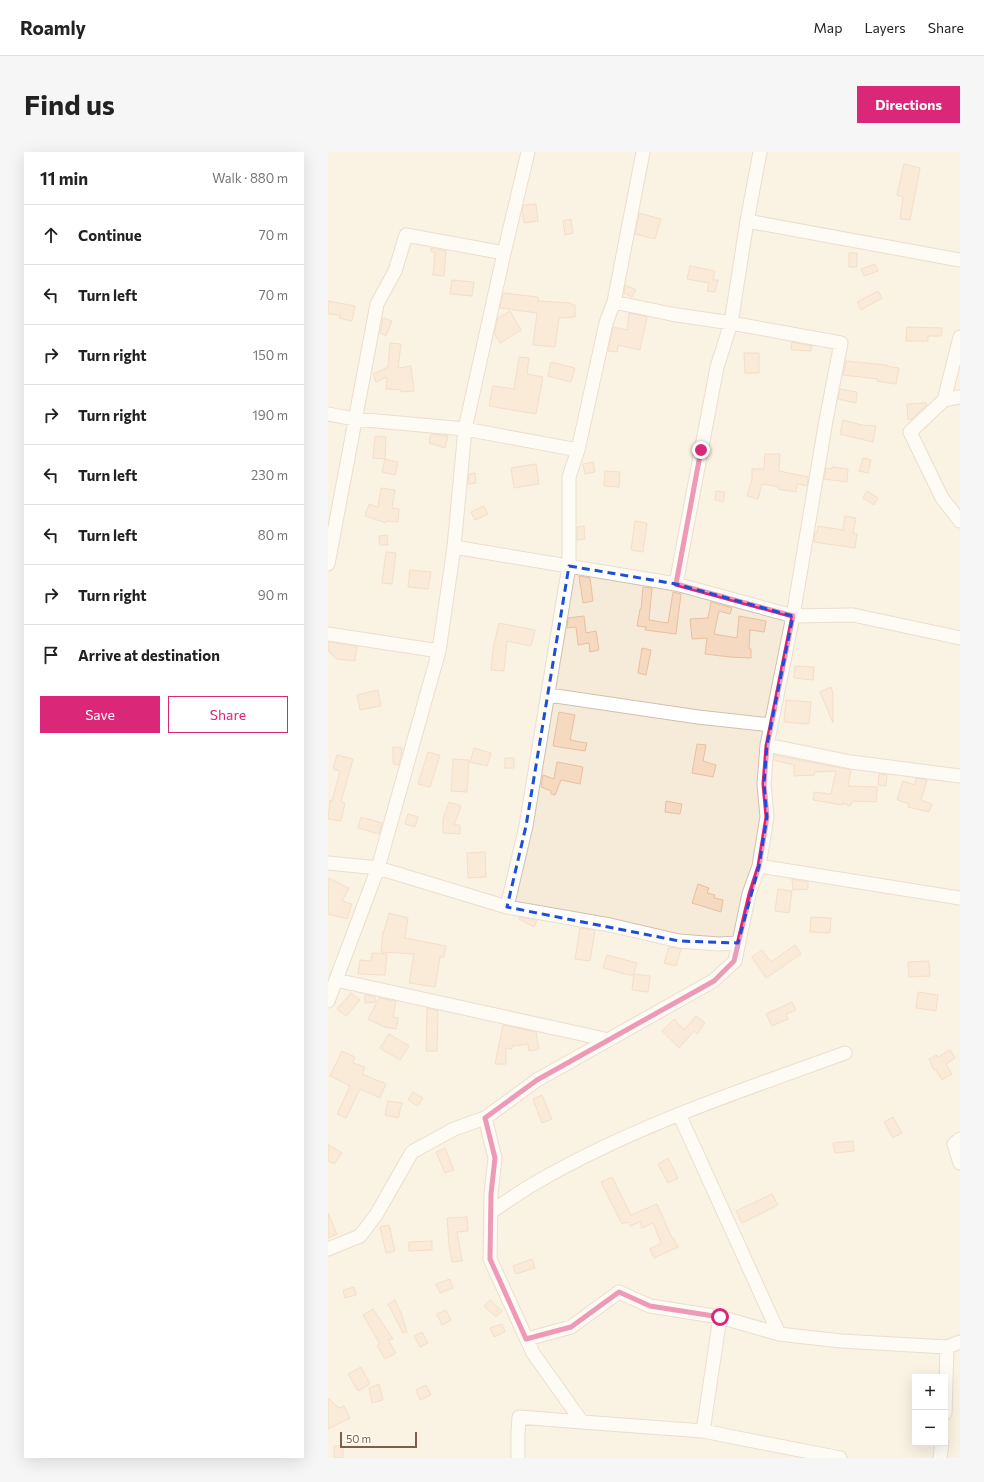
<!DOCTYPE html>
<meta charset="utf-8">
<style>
body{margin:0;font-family:Commissioner,sans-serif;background:#f6f6f6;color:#222}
.controls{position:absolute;right:12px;bottom:12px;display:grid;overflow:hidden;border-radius:0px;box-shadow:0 4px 16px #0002}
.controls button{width:36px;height:36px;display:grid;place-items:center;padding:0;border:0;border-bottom:1px solid #e0e0e0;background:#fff;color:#222;font:20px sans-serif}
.scale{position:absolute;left:12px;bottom:10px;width:77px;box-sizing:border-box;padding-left:4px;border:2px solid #7c5f4b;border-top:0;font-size:11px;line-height:14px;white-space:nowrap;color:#7c5f4b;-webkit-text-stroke:3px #fffbf3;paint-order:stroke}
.stop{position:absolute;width:12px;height:12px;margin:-9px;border:3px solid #db2777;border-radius:50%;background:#fff}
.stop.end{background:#db2777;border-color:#fff;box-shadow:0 1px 4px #0008}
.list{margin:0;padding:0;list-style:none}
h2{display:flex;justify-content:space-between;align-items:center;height:52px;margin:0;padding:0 16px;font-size:17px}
h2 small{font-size:13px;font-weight:400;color:#767676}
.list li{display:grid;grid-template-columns:26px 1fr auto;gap:12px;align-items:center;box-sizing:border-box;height:60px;padding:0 16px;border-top:1px solid #e0e0e0}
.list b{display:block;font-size:15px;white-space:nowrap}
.list em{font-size:13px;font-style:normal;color:#767676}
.actions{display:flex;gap:8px;padding:12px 16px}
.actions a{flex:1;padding:9px 0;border:1px solid #db2777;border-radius:0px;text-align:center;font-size:14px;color:#db2777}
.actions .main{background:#db2777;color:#fff}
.icon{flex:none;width:22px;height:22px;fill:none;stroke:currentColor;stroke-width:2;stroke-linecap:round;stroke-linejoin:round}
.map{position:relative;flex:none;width:632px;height:1306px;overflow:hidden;border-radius:0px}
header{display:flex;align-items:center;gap:24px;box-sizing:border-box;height:56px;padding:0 20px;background:#fff;border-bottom:1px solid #e0e0e0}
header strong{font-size:19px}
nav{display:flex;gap:22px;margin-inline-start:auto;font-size:14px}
.intro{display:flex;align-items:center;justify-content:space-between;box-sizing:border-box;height:96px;padding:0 24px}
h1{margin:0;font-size:28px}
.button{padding:10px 18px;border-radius:0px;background:#db2777;color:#fff;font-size:14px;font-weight:700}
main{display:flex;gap:24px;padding:0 24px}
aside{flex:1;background:#fff;border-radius:0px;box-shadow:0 4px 16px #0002}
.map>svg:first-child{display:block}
.residential{fill:#f6ead8;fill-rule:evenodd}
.building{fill:#f5d9c0;stroke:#e9c09f}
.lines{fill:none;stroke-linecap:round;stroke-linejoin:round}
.minor-casing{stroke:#d2c0ae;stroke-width:15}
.minor{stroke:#fff;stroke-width:13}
.route{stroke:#db2777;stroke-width:5}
.marked{fill:none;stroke:#1d4ed8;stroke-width:3;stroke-dasharray:8 5;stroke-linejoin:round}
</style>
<header>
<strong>Roamly</strong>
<nav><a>Map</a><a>Layers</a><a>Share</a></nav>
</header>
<div class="intro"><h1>Find us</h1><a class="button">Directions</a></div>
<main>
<aside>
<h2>11 min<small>Walk · 880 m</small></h2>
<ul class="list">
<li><svg class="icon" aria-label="ahead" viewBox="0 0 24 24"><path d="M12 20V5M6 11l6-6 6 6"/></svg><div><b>Continue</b></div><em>70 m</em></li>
<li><svg class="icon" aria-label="left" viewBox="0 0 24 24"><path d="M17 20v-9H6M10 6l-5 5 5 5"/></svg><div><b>Turn left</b></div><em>70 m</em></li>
<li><svg class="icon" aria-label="right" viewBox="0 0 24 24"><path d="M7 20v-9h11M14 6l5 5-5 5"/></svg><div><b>Turn right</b></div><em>150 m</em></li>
<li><svg class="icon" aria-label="right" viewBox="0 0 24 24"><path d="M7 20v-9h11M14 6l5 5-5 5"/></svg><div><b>Turn right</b></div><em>190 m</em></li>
<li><svg class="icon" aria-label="left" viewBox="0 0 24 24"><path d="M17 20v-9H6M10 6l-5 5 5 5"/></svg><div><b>Turn left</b></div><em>230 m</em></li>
<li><svg class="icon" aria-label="left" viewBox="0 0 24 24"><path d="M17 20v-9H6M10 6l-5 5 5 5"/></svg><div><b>Turn left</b></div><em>80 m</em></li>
<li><svg class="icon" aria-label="right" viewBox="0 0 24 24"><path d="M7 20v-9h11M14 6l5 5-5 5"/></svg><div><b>Turn right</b></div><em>90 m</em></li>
<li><svg class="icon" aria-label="arrive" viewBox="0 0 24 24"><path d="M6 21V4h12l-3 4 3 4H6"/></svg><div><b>Arrive at destination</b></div></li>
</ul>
<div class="actions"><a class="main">Save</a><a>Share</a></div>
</aside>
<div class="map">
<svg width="632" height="1306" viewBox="0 0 632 1306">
<rect width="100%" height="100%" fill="#fef8eb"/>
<path class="residential" d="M0,0H632V1306H0ZM587,1225H617V1291H587Z"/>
<path class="building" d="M576,12L592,16L582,68L572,67L575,45L569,43Z
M208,52L210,69L196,71L194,58L196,53Z
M311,61L333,67L327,87L307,82Z
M243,67L245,81L237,83L235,69Z
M103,96L118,99L116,124L105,123L107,100H103Z
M521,101H529V115H521Z
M547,112L550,119L536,124L533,117Z
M362,114L387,119L385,128H390L387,140L379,139L381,131L359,127Z
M124,128L146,130L144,144L122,142Z
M297,133L308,138L304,145L296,141Z
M550,139L554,146L533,158L529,150Z
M175,141L210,145V149L243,151V153H247V165L231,166L227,195L205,193L209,161L172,156Z
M0,149L27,154L24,169L11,166L12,163L0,162Z
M182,159L193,178L172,191L166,181L170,166Z
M301,161L319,165L312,198L290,193L289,200L280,199L285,175L299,178Z
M55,166L64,169L58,184L52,181Z
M579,175L614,176L613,184H600V189H578Z
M464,190L484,194L483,199L463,198Z
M62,191L73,192L70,216L83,214L86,239L73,240V238L58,237L59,225L48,230L45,222L60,215Z
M416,201H431V221H417Z
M191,205L201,206L199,222L215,225L208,262L161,254L165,234L186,237Z
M518,209L559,213L558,214L571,216L568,232L549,229L550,227L515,223Z
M223,210L247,216L243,230L220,224Z
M512,237L529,240L528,251L510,247Z
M598,251L599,253L584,267L580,268L579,252Z
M515,268L538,274V273L548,274L545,290L512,282Z
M103,282L120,284L117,296L101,291Z
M47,284L58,285L57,307L45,306Z
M437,302H452L451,319L480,325L479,334L469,332L468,340L450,337L451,335L434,332L430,347L419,344L424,327V317H436Z
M535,306L543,308L540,321L531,319Z
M57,307L70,310L67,323L54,320Z
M265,310L267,320L257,322L255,312Z
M208,312L211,332L186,336L183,316Z
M504,315L520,317L519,330L496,327L498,316L504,317Z
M277,319L292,320L291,335L276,334Z
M147,321L148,331L140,332L141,322Z
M53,336L67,338L64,356L71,357L70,370L58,369V371L37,364L41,352L50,355Z
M388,339L397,340L395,350L387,348Z
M539,339L550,346L546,353L535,346Z
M156,354L160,362L147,368L143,360Z
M517,364L528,366L525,381L529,382L527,396L486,390L487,380L489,381L490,374L515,378Z
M307,369L319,371L315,400L303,398Z
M256,374L257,387L249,388V375Z
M59,383L60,393H52L51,384Z
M58,400L68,401L64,432L54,431Z
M82,418L103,420L100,437L80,435Z
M251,424L262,426L265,449L255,451Z
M315,435L324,436L321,468L340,471L345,440L353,442L348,482L317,478L318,475L309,474L312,457H313Z
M383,450L404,456L402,462L391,459L386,482L409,486L411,464L438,469L436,480L422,478L421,497H423V506L402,505L377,502L379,486L364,487L362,467L380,466Z
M256,464L258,481L268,479L271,498L262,500L261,491L250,493L248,475L239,476L240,466Z
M171,471L207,478L203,494L179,489L176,519L163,518L165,497Z
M0,490L29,494L27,509L9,507L0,499Z
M314,496L323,498L318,523L310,521Z
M467,514L486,515L485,528L466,526Z
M503,535L505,541V571L492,540Z
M50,538L53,554L32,558L29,543Z
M458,548L483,550L481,572L456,570Z
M231,560L247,563L242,588L259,591L257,599L225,594Z
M369,592L378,593L375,609L388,613L385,625L364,621Z
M65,595L74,596L73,603L71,613L65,612Z
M146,596L163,601L159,614L142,610Z
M100,600L112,603L102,635L90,632Z
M9,603L25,607L13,650L17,651L13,669L0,667L2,648L4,649L12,619L5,617Z
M446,603L523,618L520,634L549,635L548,650L525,649L522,654L515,651V653L485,648L486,640L503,642L508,619L486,620L487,623L466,624V613L446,608Z
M177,606H186V616H177Z
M125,607L141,608L139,640L123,639Z
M229,610L255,615L252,632L233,628L227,643L223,642V639L213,635L215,623L226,627Z
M551,622L559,623L558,634L550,633Z
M588,626L599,628L593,648L604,652L601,660L580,655L581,652L569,648L575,629L587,633Z
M338,649L354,652L352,662L337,660Z
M121,650L133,654L126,673H132V682L115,681V667Z
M80,662L90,665L87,675L77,672Z
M33,665L54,671L51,682L30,676Z
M157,700L158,725L140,726L139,701Z
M0,726L21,736L14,749L24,752L19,767L0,762Z
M464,727L480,730V737L465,738Z
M370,732L381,736L379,741L387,743L386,746L395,748L393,760L364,751Z
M450,737L464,739L461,761L447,759Z
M61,761L80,766L77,786L118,794L116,805H112L107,835L81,831L86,802L53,800L55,779H56Z
M192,765L209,768L206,775L191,767Z
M483,765L503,766L502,781L482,780Z
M252,776L267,778L262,809L247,807Z
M467,793L473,802L438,826L424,805L434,798L443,810Z
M341,795L353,797L348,814L336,811Z
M44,801L59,802L57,823L30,822L32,808L43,809Z
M279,803L309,811L305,824L275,816Z
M601,809L602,824L581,825L580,810Z
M306,822L322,824L320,840L304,838Z
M590,840L610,843L608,859L588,856Z
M23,841L32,848L18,864L9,857Z
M37,843L47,845L48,850L37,851Z
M51,846L68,849L65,865L70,866L68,877L56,875L40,867Z
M464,850L468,858L458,862L460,867L444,874L438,862Z
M99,856L110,859L109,899H98Z
M368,864L377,871L369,882L366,879L351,896L334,879L346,867L356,878Z
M175,873L208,880L211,897L201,899L200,892L184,894V897L178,896V912H167Z
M61,882L81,894L72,908L52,896Z
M622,898L627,906L618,912L624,922L614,928L607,917L606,918L601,907L609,903L610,905Z
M14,899L27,905L25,911L37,915L34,922L58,932L52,946L32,937L18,966L9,962L22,934L2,924Z
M85,940L95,946L90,954L80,948Z
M214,943L224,967L214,971L205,947Z
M60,949L74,951L70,966L57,963Z
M565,965L574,981L565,986L556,970Z
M525,989L526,999L507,1001L505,991Z
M0,992L14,1001L6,1012L0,1009Z
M117,996L126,1018L117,1021L108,1000Z
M340,1006L350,1026L340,1031L330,1012Z
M284,1025L303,1063L329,1052L344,1086L345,1085L350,1095L326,1106L322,1097L333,1091L325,1071L314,1076L312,1070L302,1074L300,1070L294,1072L273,1030Z
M444,1042L450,1053L414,1071L408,1059Z
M0,1061L9,1082L0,1086Z
M139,1065L140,1079L129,1080L134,1109L124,1110L121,1093L119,1066Z
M61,1073L67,1099L58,1101L52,1075Z
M104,1089V1098L81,1099V1090Z
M204,1107L207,1116L188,1122L185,1114Z
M122,1127L125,1136L112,1141L108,1132Z
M26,1135L28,1143L17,1146L15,1138Z
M67,1148L73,1161L79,1180L75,1181L60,1152Z
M162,1148L174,1159L168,1165L156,1154Z
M45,1157L65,1187L60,1188L68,1201L57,1207L49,1194L52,1192L35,1163Z
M118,1158L123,1168L114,1173L109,1162Z
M174,1172L177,1180L166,1185L162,1176Z
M94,1180L100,1191L92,1195L86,1184Z
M33,1215L42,1232L30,1239L20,1222Z
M51,1232L55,1248L44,1251L41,1236Z
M98,1233L103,1243L92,1248L88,1238Z
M0,1246L11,1256L16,1254L22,1266L0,1277Z
M6,1294H15V1306H6Z"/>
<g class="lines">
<g class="minor-casing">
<path id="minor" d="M419,69L432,0
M632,185L616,248L582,280L614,346L632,369
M616,248L632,245
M0,262L27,267L137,277L250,298
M126,395L348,432L465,464L525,463L632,486
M0,412L49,152L67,119L78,83L176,101
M348,432L389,215L403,171L419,69L632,108
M0,482L111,499
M221,543L370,565L443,573
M439,593L523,610L632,624
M0,711L50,716L179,755L282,773L351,789L390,792L410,791
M431,714L632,746
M179,755L198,674L241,414V325L250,298L278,171L286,150L315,0
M8,828L281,888
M0,849L50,716L111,499L126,395L137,277L176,101L200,0
M351,962L451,1182
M157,966L167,1006L163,1042L162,1107L205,1201L254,1270L375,1279L512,1306
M632,987L626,992L632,1011
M163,1060C178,1050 193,1039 209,1030C306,974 412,939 517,901
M0,1097L32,1084L48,1063L84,1000L126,977L157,966L209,928L385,829L407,809L421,742L431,714L439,665L436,632L439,593L465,464L498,268L513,191L403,171L343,162L286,150
M199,1187L243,1175L291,1140L322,1154L392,1165L451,1182L513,1189L619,1195
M617,1261L619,1195L632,1190
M375,1279L392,1165
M190,1306V1281L191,1265L254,1270
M612,1306L614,1291"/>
</g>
<use href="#minor" class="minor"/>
</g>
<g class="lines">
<path class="route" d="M373,298L348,432L465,464L439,594L436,632L439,665L431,714L422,742L406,809L386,829L209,928L157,966L167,1006L163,1042L162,1107L198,1187L243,1175L291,1140L322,1154L392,1165"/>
</g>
<path d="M0 0H632V1306H0ZM241,414L348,432L465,464L439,593L436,632L439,665L431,714L410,791L351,789L179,755L198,674Z" fill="#fef8eb" fill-opacity=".55" fill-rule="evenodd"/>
<path class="marked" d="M241,414L348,432L465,464L439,593L436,632L439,665L431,714L410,791L351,789L179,755L198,674Z"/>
</svg>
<div class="controls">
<button>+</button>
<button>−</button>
</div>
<div class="scale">50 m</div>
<div class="stop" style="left:392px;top:1165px"></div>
<div class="stop end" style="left:373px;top:298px"></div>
</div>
</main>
